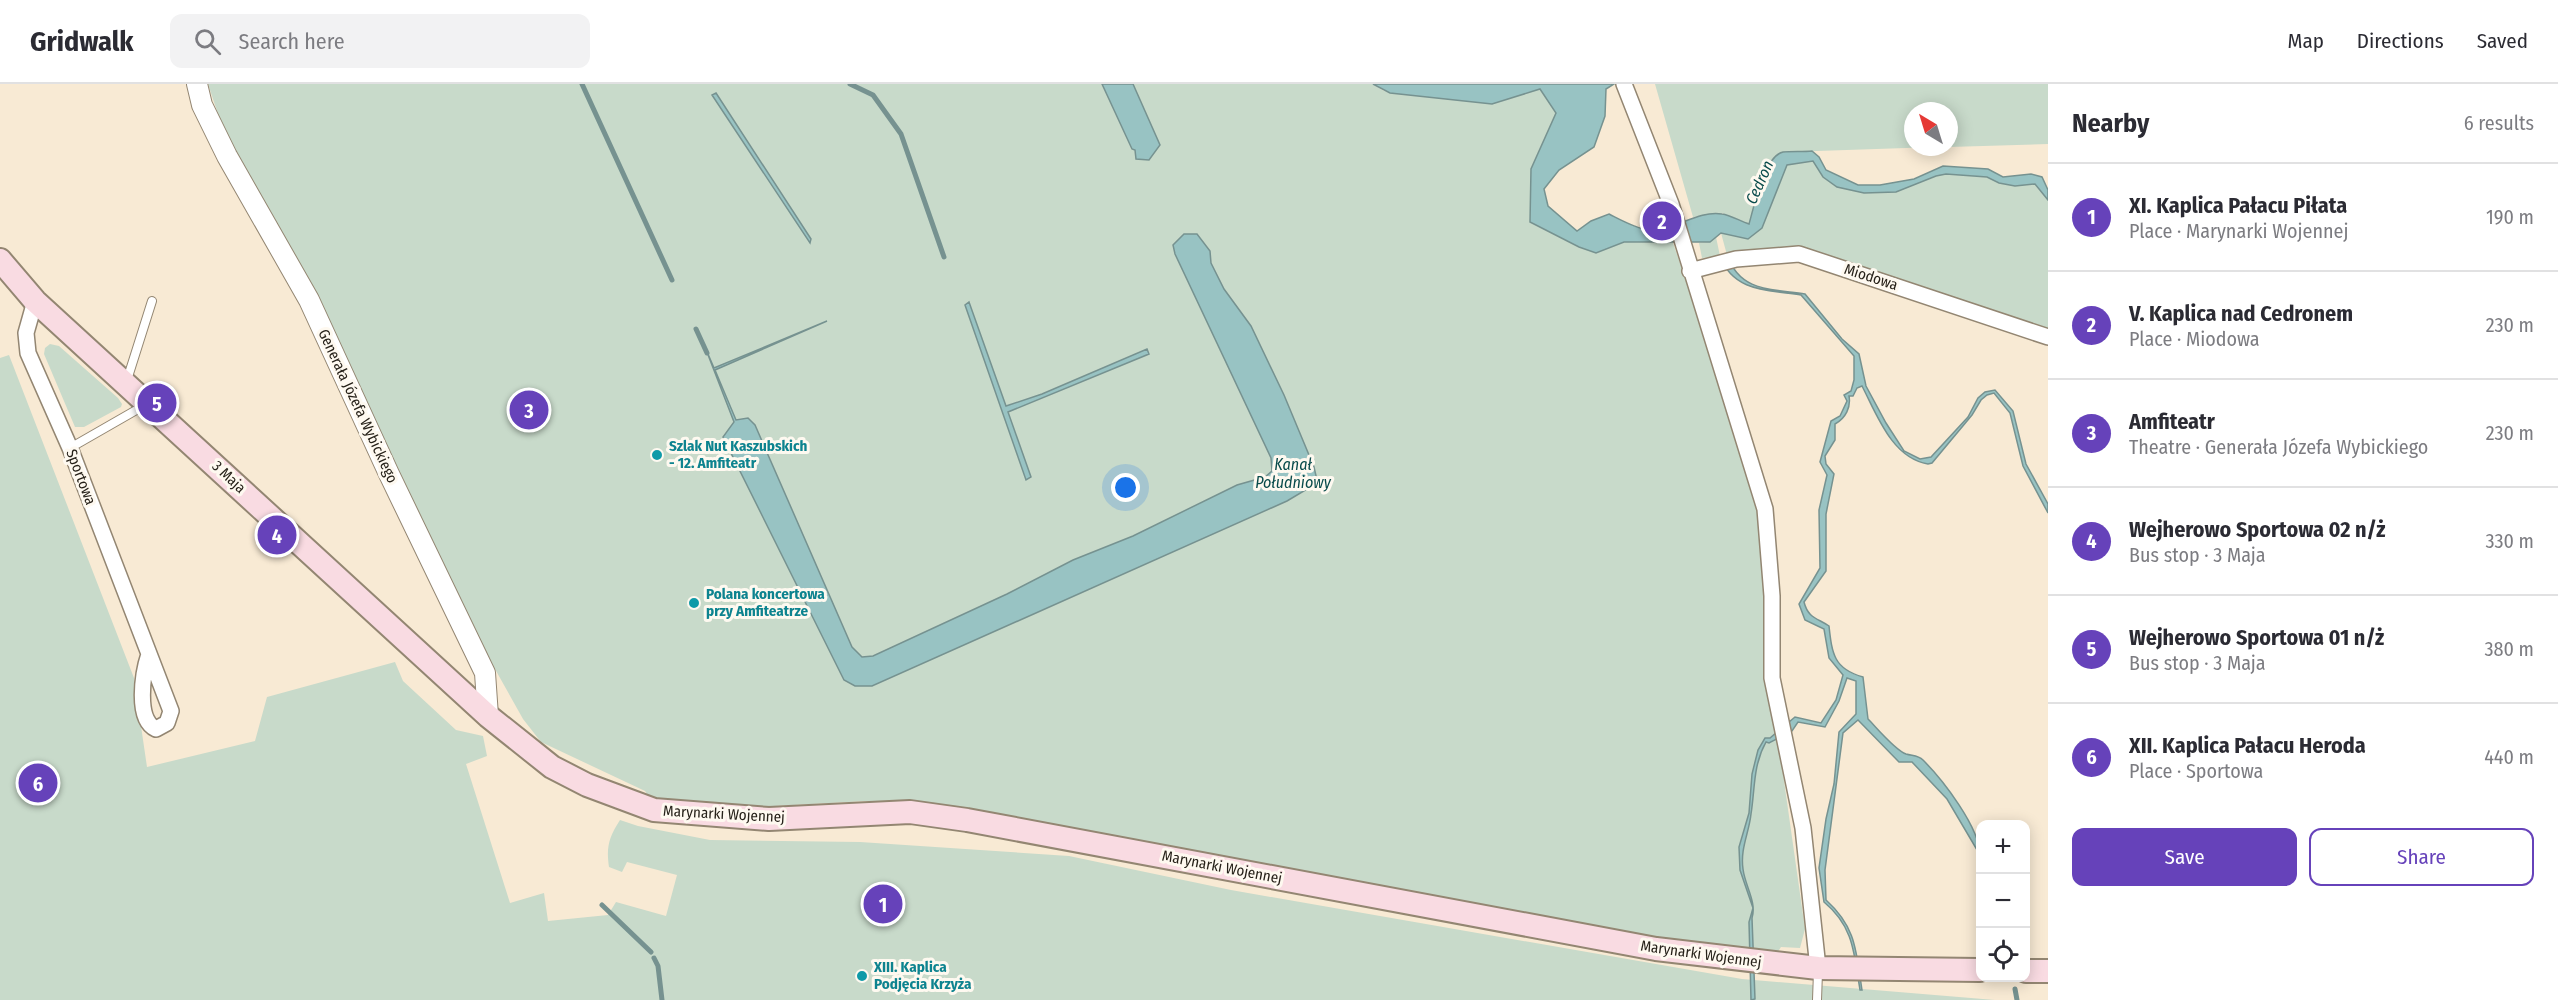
<!DOCTYPE html>
<meta charset="utf-8">
<style>
body{margin:0;font-family:"Fira Sans Condensed",sans-serif;background:#f2f2f3;color:#2b2b33}
.controls{position:absolute;right:18px;bottom:18px;display:grid;overflow:hidden;border-radius:12px;box-shadow:0 3px 15px #0003}
.controls button{width:54px;height:54px;display:grid;place-items:center;padding:0;border:0;border-bottom:2px solid #e1e1e2;background:#fff;color:#2b2b33;font:30px sans-serif}
.compass{position:absolute;left:1904px;top:18px;width:54px;height:54px;border-radius:50%;background:#fff;box-shadow:0 3px 15px #0003;rotate:322deg}
.you{position:absolute;left:1126px;top:404px;width:21px;height:21px;margin:-15px;border:4px solid #fff;border-radius:50%;background:#1a73e8;box-shadow:0 0 0 9px #1a73e833}
.badge{display:grid;place-items:center;width:39px;height:39px;border-radius:50%;background:#6642ba;color:#fff;font-size:20px;font-weight:700}
.pin{position:absolute;translate:-50% -50%;border:3px solid #fff;box-shadow:0 2px 6px #0006}
.list{margin:0;padding:0;list-style:none}
h2{display:flex;justify-content:space-between;align-items:center;height:78px;margin:0;padding:0 24px;font-size:26px}
h2 small{font-size:20px;font-weight:400;color:#7c7c81}
.list li{display:grid;grid-template-columns:39px 1fr auto;gap:18px;align-items:center;box-sizing:border-box;height:108px;padding:0 24px;border-top:2px solid #e1e1e2}
.list b{display:block;font-size:22px;white-space:nowrap}
.list p{margin:0;font-size:20px;white-space:nowrap;color:#7c7c81}
.list em{font-size:20px;font-style:normal;color:#7c7c81}
.actions{display:flex;gap:12px;padding:18px 24px}
.actions a{flex:1;padding:14px 0;border:2px solid #6642ba;border-radius:12px;text-align:center;font-size:21px;color:#6642ba}
.actions .main{background:#6642ba;color:#fff}
.icon{flex:none;width:33px;height:33px;fill:none;stroke:currentColor;stroke-width:2;stroke-linecap:round;stroke-linejoin:round}
.map{position:relative;flex:none;width:2048px;height:916px;overflow:hidden}
header{display:flex;align-items:center;gap:36px;box-sizing:border-box;height:84px;padding:0 30px;background:#fff;border-bottom:2px solid #e1e1e2}
header strong{font-size:28px}
nav{display:flex;gap:33px;margin-inline-start:auto;font-size:21px}
.search{width:420px;height:54px;background:#f2f2f3;display:flex;align-items:center;gap:15px;box-sizing:border-box;padding:0 21px;border-radius:12px;color:#7c7c81;font-size:22px}
main{display:flex}
aside{flex:1;background:#fff}
.map>svg:first-child{display:block}
.green{fill:#c8daca}
.water{fill:#98c3c3;stroke:#769290;stroke-width:1.5}
.lines{fill:none;stroke-linecap:round;stroke-linejoin:round}
.stream{stroke:#769290;stroke-width:5}
.service-casing{stroke:#938672;stroke-width:10}
.minor-casing{stroke:#938672;stroke-width:18}
.tertiary-casing{stroke:#938672;stroke-width:22}
.secondary-casing{stroke:#938672;stroke-width:26}
.service{stroke:#fff;stroke-width:8}
.minor{stroke:#fff;stroke-width:15}
.tertiary{stroke:#fff;stroke-width:20}
.secondary{stroke:#f9dbe2;stroke-width:22}
.culture-dot{fill:#0f9aa8;stroke:#fef9f0;stroke-width:2}
.labels{text-anchor:middle;stroke-width:6;stroke-linejoin:round;paint-order:stroke}
.street-label{font-size:15px;fill:#262119;stroke:#fef9f0}
.culture-label{font-size:15px;font-weight:bold;fill:#0d838f;stroke:#fef9f0;text-anchor:start}
.water-label{font-size:16px;font-style:italic;fill:#094b4b;stroke:#fef9f0}
</style>
<header>
<strong>Gridwalk</strong>
<div class="search"><svg class="icon" aria-label="search" viewBox="0 0 24 24"><circle cx="10" cy="10" r="6"/><path d="M15 15l6 6"/></svg>Search here</div>
<nav><a>Map</a><a>Directions</a><a>Saved</a></nav>
</header>
<main>
<div class="map">
<svg width="2048" height="916" viewBox="0 0 2048 916">
<rect width="100%" height="100%" fill="#f8ead4"/>
<path class="green" d="M208,0H1373L1384,7L1492,20L1540,5L1556,29L1531,85L1530,138L1579,163L1596,169L1624,158L1673,159L1701,239L1760,428L1767,507L1763,584L1765,597L1770,598L1805,845L1800,864L1781,863L1777,869L1670,857L928,718L866,717L741,724L681,719L649,713L645,707L541,658L523,635L477,553L221,39Z
M1655,0H2048V60L1949,63V27H1913V63H1936L1787,68L1749,141L1722,129L1693,133Z
M1813,77L1823,93L1864,108H1896L1936,92L1946,90L1987,93L1999,99L2015,102L2035,100L2048,116V247L1791,162L1727,171L1721,149L1748,155L1762,144L1787,81Z
M1716,153L1720,172L1702,174L1699,159L1710,158Z
M50,260L59,262L118,314L122,320L121,323L84,343H75L44,270L45,264Z
M9,271L134,594L147,683L255,657L267,613L395,578L403,597L456,646L483,652L487,672L466,680L510,819L544,809L548,837L608,831L616,818L666,832L677,791L627,778L622,788L609,783C606,763 609,753 620,736L638,742L710,756L860,758L1069,772L1231,806L1742,895L1995,916H0V274Z"/>
<path class="water" d="M1102,0H1133L1160,61L1149,76L1136,75L1135,66L1132,65Z
M1373,0H1614L1606,5L1605,32L1594,63L1559,86L1544,105L1548,122L1577,147L1591,137L1609,130C1621,136 1635,144 1648,146C1674,148 1696,126 1722,130C1730,131 1740,137 1749,140C1754,123 1764,72 1783,68C1792,67 1803,68 1812,67L1819,73L1826,86L1858,101H1880L1914,95L1943,82L1988,85L2003,93L2031,90L2042,93L2048,106V116L2035,100L2015,102L1999,99L1987,93L1946,90L1936,92L1896,108L1864,109L1837,103L1823,93L1813,77L1787,81L1762,144L1748,155L1721,149L1710,158H1624L1596,169L1579,163L1530,138L1531,85L1556,29L1540,5L1492,20L1390,9Z
M716,9L811,155L810,159L712,11Z
M1184,150H1197L1210,167L1211,179L1224,205L1251,242L1284,311L1314,383L1317,396L1314,401L1287,417L872,602H855L844,596L723,353L734,338L705,263L714,284L827,237L715,286L736,336L748,334L755,341L852,563L862,573L873,572L1007,510L1073,476L1133,452L1237,401L1265,393L1272,387L1271,374L1175,170L1173,161Z
M1727,171C1740,208 1771,205 1805,210L1842,255L1859,270L1866,302L1886,339L1904,367L1920,375L1931,373L1968,333L1978,314L1985,308L1995,306L2013,327L2026,380L2048,420V429L2023,382L2010,329L1994,309L1987,311L1981,316L1972,331L1932,379L1928,380C1892,374 1877,331 1862,302L1857,304L1853,312H1849C1851,323 1846,334 1835,340V356L1825,372L1826,380L1834,390L1826,430V487L1804,518C1808,534 1817,534 1829,542C1832,570 1834,585 1863,593L1868,635C1877,644 1895,666 1906,670C1913,672 1918,671 1923,676C1943,696 1980,744 1980,771L1947,715L1912,678H1899L1858,636L1843,649L1825,786L1826,816C1857,844 1856,868 1862,906H1860C1854,869 1854,843 1824,818L1819,784L1826,735L1834,700L1839,648L1856,630V597L1847,594L1839,617L1825,643L1798,638L1792,647L1769,659L1766,658C1753,681 1755,705 1751,730C1749,749 1740,765 1743,785C1745,802 1757,818 1752,834L1755,915L1751,916L1749,838L1753,824L1740,786L1739,763L1749,729L1752,690L1758,666L1765,654H1770L1795,633L1821,639L1836,616L1843,591L1829,574L1824,545L1805,536L1799,520L1820,484L1819,426L1827,391L1820,378L1831,337L1840,332L1847,317L1844,311L1851,307L1854,296V272L1801,211C1768,206 1733,208 1720,172Z
M969,218L1006,322L1042,310L1147,265L1149,270L1008,328L1031,393L1026,396L965,221Z"/>
<g class="lines">
<path class="stream" d="M582,0L672,196
M850,0L873,11L901,50L944,173
M696,245L707,269
M602,821L651,868
M654,874L658,882L662,916
M2015,905L2017,916"/>
<g class="service-casing">
<path id="service" d="M127,296L152,217
M70,364L145,321
M1817,916L1818,888"/>
</g>
<g class="minor-casing">
<path id="minor" d="M1624,0L1671,120L1765,425L1772,512V594L1803,744L1818,884
M1690,187L1736,175L1799,170L2048,253
M35,217L26,249L28,269L70,364L171,627L167,639L156,645C135,635 143,588 149,570"/>
</g>
<g class="tertiary-casing">
<path id="tertiary" d="M197,0L202,21L227,72L309,216L389,390L485,589L488,632"/>
</g>
<g class="secondary-casing">
<path id="secondary" d="M0,176L35,217L488,632L552,683L587,701L654,726L769,735L910,728L967,736L1656,865L1818,884L1980,886
M2026,887H2048"/>
</g>
<use href="#service" class="service"/>
<use href="#minor" class="minor"/>
<use href="#tertiary" class="tertiary"/>
<use href="#secondary" class="secondary"/>
</g>
<g class="culture-dot">
<circle cx="657" cy="371" r="6"/>
<circle cx="694" cy="519" r="6"/>
<circle cx="862" cy="892" r="6"/>
</g>
<g class="labels">
<g class="street-label">
<text transform="translate(1871 193) rotate(18)" y="5">Miodowa</text>
<text transform="translate(358 322) rotate(65)" y="5">Generała Józefa Wybickiego</text>
<text transform="translate(81 393) rotate(69)" y="5">Sportowa</text>
<text transform="translate(229 393) rotate(43)" y="5">3 Maja</text>
<text transform="translate(724 730) rotate(3)" y="5">Marynarki Wojennej</text>
<text transform="translate(1222 783) rotate(11)" y="5">Marynarki Wojennej</text>
<text transform="translate(1701 870) rotate(8)" y="5">Marynarki Wojennej</text>
</g>
<g class="culture-label">
<text x="669" y="367">Szlak Nut Kaszubskich<tspan x="669" dy="17">- 12. Amfiteatr</tspan></text>
<text x="706" y="515">Polana koncertowa<tspan x="706" dy="17">przy Amfiteatrze</tspan></text>
<text x="874" y="888">XIII. Kaplica<tspan x="874" dy="17">Podjęcia Krzyża</tspan></text>
</g>
<g class="water-label">
<text transform="translate(1759 98) rotate(-66)" y="6">Cedron</text>
<text x="1293" y="386">Kanał<tspan x="1293" dy="18">Południowy</tspan></text>
</g>
</g>
</svg>
<div class="controls">
<button>+</button>
<button>−</button>
<button><svg class="icon" aria-label="locate" viewBox="0 0 24 24"><circle cx="12" cy="12" r="6"/><path d="M12 2v4M12 18v4M2 12h4M18 12h4"/></svg></button>
</div>
<svg class="compass" viewBox="-18 -18 36 36"><path d="M0-13l5 13h-10z" fill="#e53935"/><path d="M0 13l5-13h-10z" fill="#7c7c81"/></svg>
<div class="you"></div>
<div class="pin badge" style="left:883px;top:820px">1</div>
<div class="pin badge" style="left:1662px;top:137px">2</div>
<div class="pin badge" style="left:529px;top:326px">3</div>
<div class="pin badge" style="left:277px;top:451px">4</div>
<div class="pin badge" style="left:157px;top:319px">5</div>
<div class="pin badge" style="left:38px;top:699px">6</div>
</div>
<aside>
<h2>Nearby<small>6 results</small></h2>
<ul class="list">
<li><span class="badge">1</span><div><b>XI. Kaplica Pałacu Piłata</b><p>Place · Marynarki Wojennej</p></div><em>190 m</em></li>
<li><span class="badge">2</span><div><b>V. Kaplica nad Cedronem</b><p>Place · Miodowa</p></div><em>230 m</em></li>
<li><span class="badge">3</span><div><b>Amfiteatr</b><p>Theatre · Generała Józefa Wybickiego</p></div><em>230 m</em></li>
<li><span class="badge">4</span><div><b>Wejherowo Sportowa 02 n/ż</b><p>Bus stop · 3 Maja</p></div><em>330 m</em></li>
<li><span class="badge">5</span><div><b>Wejherowo Sportowa 01 n/ż</b><p>Bus stop · 3 Maja</p></div><em>380 m</em></li>
<li><span class="badge">6</span><div><b>XII. Kaplica Pałacu Heroda</b><p>Place · Sportowa</p></div><em>440 m</em></li>
</ul>
<div class="actions"><a class="main">Save</a><a>Share</a></div>
</aside>
</main>
